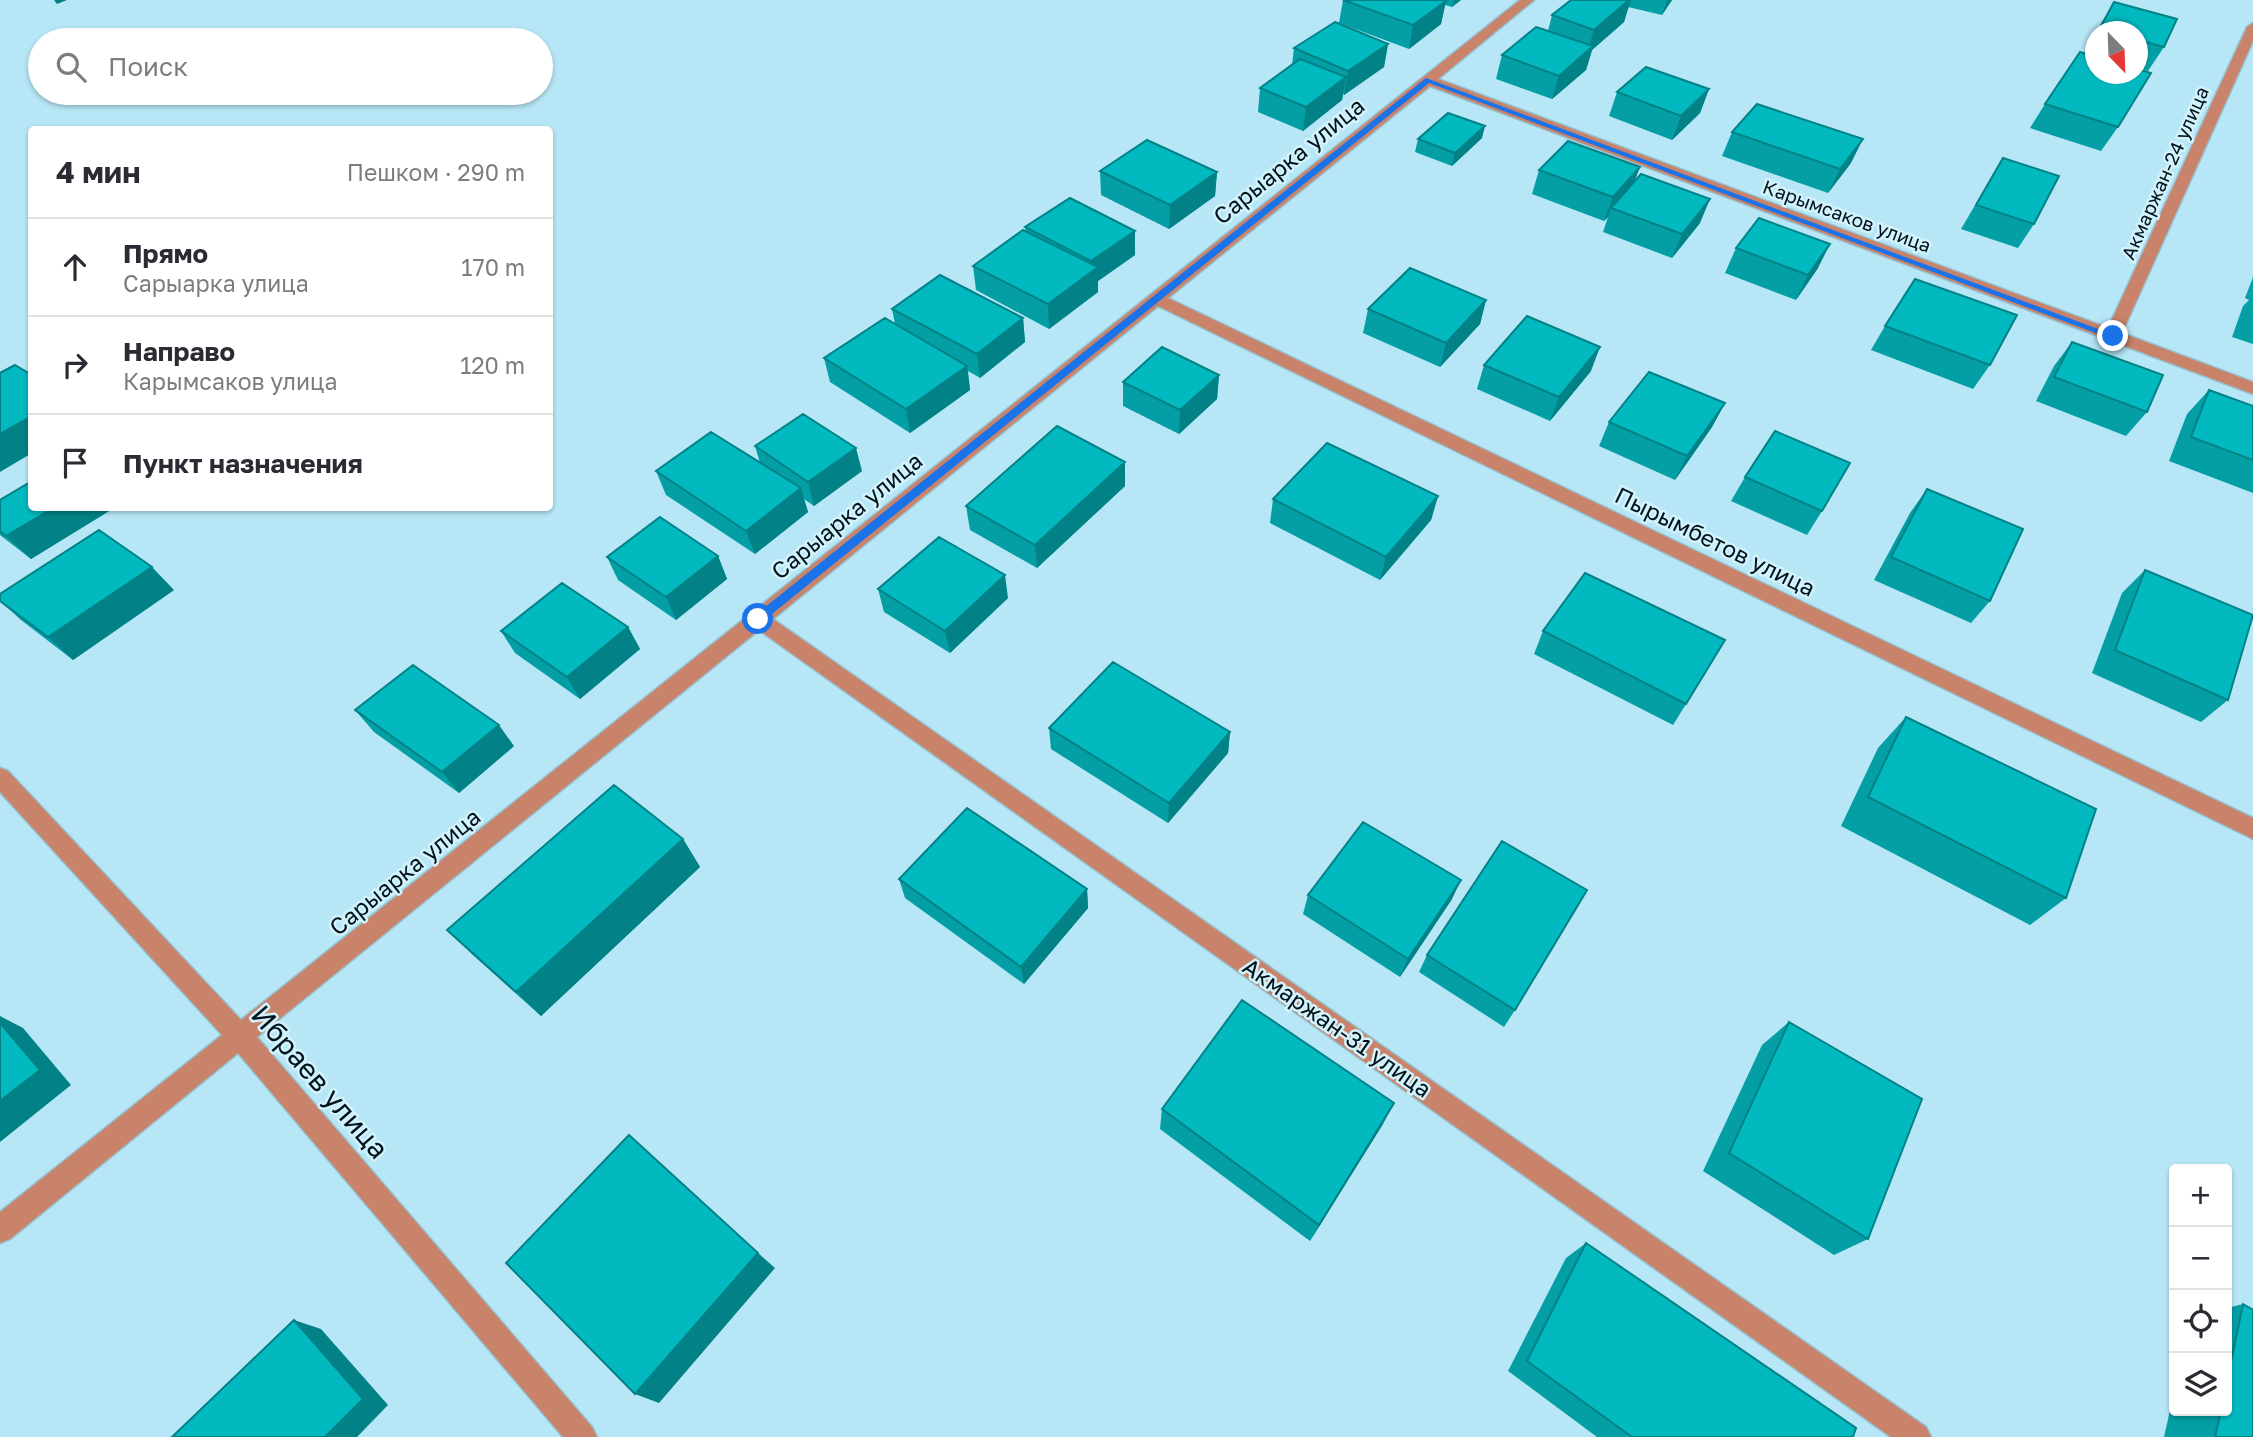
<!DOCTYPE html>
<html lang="ru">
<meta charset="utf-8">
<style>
body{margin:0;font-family:"Golos Text",sans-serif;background:#f2f2f3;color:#2b2b33}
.controls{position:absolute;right:21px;bottom:21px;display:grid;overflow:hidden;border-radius:7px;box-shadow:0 2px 5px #0004}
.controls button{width:63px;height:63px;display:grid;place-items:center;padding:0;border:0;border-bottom:2px solid #e1e1e2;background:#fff;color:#2b2b33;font:35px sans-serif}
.compass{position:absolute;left:2085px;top:21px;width:63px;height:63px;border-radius:50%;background:#fff;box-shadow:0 2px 5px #0004;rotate:157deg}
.stop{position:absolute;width:21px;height:21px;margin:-16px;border:5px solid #1a73e8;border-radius:50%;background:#fff}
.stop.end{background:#1a73e8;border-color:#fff;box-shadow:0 2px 7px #0008}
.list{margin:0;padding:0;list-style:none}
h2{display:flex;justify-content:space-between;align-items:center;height:91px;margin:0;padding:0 28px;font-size:30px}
h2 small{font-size:23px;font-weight:400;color:#7c7c81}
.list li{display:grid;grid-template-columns:46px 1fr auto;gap:21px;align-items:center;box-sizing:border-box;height:98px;padding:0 28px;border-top:2px solid #e1e1e2}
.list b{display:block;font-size:26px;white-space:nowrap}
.list p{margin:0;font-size:23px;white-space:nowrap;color:#7c7c81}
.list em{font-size:23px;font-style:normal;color:#7c7c81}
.icon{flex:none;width:38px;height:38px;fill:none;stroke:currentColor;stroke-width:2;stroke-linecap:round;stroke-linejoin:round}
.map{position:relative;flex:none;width:2253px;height:1437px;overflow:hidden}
.search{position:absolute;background:#fff;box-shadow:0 2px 5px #0004;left:28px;top:28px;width:525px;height:77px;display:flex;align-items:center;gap:18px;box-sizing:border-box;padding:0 24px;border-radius:38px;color:#7c7c81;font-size:26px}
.panel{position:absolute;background:#fff;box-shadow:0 2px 5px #0004;left:28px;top:126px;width:525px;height:385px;border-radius:7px}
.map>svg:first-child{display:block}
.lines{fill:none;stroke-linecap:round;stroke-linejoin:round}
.minor-casing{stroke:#96c1cf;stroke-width:3}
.minor{fill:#ca836b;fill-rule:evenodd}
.wall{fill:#039fa5}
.shaded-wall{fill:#028286}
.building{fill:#03b9c0;stroke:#028286;stroke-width:2}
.route{fill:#1a73e8}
.labels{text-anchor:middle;stroke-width:5;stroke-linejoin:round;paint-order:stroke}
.far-street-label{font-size:19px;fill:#00131b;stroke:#d2f2fc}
.street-label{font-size:23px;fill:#00131b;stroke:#d2f2fc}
.near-street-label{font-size:28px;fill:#00131b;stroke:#d2f2fc}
</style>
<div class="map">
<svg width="2253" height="1437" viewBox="0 0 2253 1437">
<rect width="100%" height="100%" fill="#b7e7f7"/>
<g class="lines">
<g class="minor-casing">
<path id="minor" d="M1520,0H1534L1438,79L2108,328L2247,27L2253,23V41L2122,333L2253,382V394L1430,86L1168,298L2253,818V839L1158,306L773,619L1926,1427L1931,1437H1891L759,630L257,1037L592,1427L597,1437H563L238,1053L10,1239L0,1243V1212L222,1035L0,792V768L8,771L241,1020Z"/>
</g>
<use href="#minor" class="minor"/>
</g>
<path class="wall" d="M1343,0H1461L1452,7L1445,5L1441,24L1409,49L1339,23Z
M1571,0H1672L1662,15L1628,7L1624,22L1592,50L1586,70L1552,99L1496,79L1502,55L1548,31L1552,15Z
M2114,2L2164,47L2148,71L2138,68V32H2096Z
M2096,33V57L2084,53Z
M1388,44L1384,67L1344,95L1343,94L1342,100L1303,131L1258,112L1260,88L1292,65L1294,48Z
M1709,89L1700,113L1672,140L1609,116L1617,92Z
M2045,104L2118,127L2101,151L2030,128Z
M1732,132L1851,163L1828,193L1722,156Z
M1482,138L1452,166L1415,152L1418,139Z
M2003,158L2034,224L2018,248L1961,229Z
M1539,170L1635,182L1700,223L1672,258L1603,232L1608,217L1604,221L1532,194Z
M1100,171L1217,172L1215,196L1169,229L1101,195Z
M1025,227L1135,255L1098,281V292L1049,329L976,290L973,266L1026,232Z
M1736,248L1818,268L1796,300L1725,273Z
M2253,277V344L2232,337L2243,306L2249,300L2245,298Z
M1486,300L1480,324L1440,367L1363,333L1368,309Z
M892,309L1023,318L1025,342L980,378L968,371L970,390L910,433L830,382L824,358L895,324Z
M1885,326L1990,365L1973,389L1871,350Z
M2072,342L2147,412L2126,436L2036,401L2054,366Z
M1484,365L1591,371L1550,421L1477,389Z
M1219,375L1217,399L1179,434L1123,406V382Z
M2209,390L2253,406V493L2169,461L2187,414Z
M1725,403L1712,427L1675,480L1599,446L1609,422Z
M755,446L862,471L814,506L804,499L808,512L755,554L666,495L656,471L760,463Z
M1125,462V486L1037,568L970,530L966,506Z
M1745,477L1822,511L1807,535L1731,501Z
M1927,489L1990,601L1971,623L1874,580L1910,513Z
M1438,496L1431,520L1380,580L1270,523L1273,499Z
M0,500L32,508H114L31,559L0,535Z
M718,556L727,579L676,620L618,580L607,557Z
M2145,570L2228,700L2201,722L2092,673L2122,593Z
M878,589L1008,598L950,653L884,612Z
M174,590L73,660L21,620L0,601Z
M628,627L640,649L580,699L515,653L501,631Z
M1543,631L1686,704L1673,725L1534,654Z
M355,710L514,746L459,793L374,732Z
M1906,717L2066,898L2030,925L1841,826L1878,748Z
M1049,728L1230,732L1228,753L1168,823L1051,749Z
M683,839L700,867L541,1016L474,956L447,930Z
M899,879L1087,889L1088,908L1024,984L905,898Z
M1308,895L1452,899L1400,977L1303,914Z
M1427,955L1515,1010L1504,1027L1419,972Z
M1789,1022L1868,1239L1834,1255L1703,1171L1762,1045Z
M1162,1109L1383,1124L1310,1241L1160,1129Z
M1586,1243L1853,1437H1597L1508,1371L1566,1258Z
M2243,1304L2253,1437H2164L2174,1392V1411H2227V1308Z"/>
<path class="shaded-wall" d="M54,0H67L57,4Z
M1454,0H1461L1452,7Z
M1629,0H1631L1624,22L1592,50L1586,70L1552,99L1559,76L1588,50L1594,30Z
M1667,0H1672L1662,15Z
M1446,1L1441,24L1409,49L1413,25Z
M1388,44L1384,67L1344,95L1348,71Z
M1346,77L1342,100L1303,131L1306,107Z
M1709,89L1700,113L1672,140L1681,116Z
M1485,126L1482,138L1452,166L1455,153Z
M1863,139L1851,163L1828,193L1840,169Z
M1640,167L1631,191L1611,208L1608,217L1604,221L1613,197Z
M1217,172L1215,196L1169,229L1170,205Z
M1710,199L1700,223L1672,258L1682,234Z
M1135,231V255L1098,281V292L1049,329L1048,304L1091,272V261Z
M1830,244L1818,268L1796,300L1808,275Z
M1486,300L1480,324L1440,367L1446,343Z
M1023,318L1025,342L980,378L977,354Z
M1600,347L1591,371L1550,421L1559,397Z
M967,366L970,390L910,433L906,409Z
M1219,375L1217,399L1179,434L1180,410Z
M1725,403L1712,427L1675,480L1687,456Z
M32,416V453L0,472V434Z
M856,448L862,471L814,506L808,482Z
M1125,462V486L1037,568L1035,545Z
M801,488L808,512L755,554L746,531Z
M1438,496L1431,520L1380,580L1386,557Z
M53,508H114L31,559L6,536Z
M718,556L727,579L676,620L666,597Z
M152,567L174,590L73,660L48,637Z
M1005,575L1008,598L950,653L945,631Z
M628,627L640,649L580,699L567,677Z
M499,725L514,746L459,793L442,772Z
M1230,732L1228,753L1168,823L1169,803Z
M683,839L700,867L541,1016L516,992Z
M1461,880L1452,899L1400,977L1408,959Z
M1087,889L1088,908L1024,984L1021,967Z
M0,1016L23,1028L71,1085L0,1142Z
M1394,1103L1383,1124L1310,1241L1319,1225Z
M758,1253L775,1268L659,1403L635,1394Z
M294,1320L321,1329L388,1405L357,1437H325Z"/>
<path class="building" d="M1343,0H1443L1446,1L1413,25Z
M1571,0H1629L1594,30L1552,15Z
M2114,2L2177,19L2164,47L2138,40V32H2105L2099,30Z
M1335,22L1388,44L1348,71L1294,48Z
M1536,27L1593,46L1559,76L1502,55Z
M2080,52L2096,57V74H2138V69L2151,73L2118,127L2045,104Z
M1300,59L1346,77L1306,107L1260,88Z
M1646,67L1709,89L1681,116L1617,92Z
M1757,104L1863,139L1840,169L1732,132Z
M1448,113L1485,126L1455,153L1418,139Z
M1147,140L1217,172L1170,205L1100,171Z
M1568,141L1640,167L1613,197L1539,170Z
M2003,158L2059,176L2034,224L1976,205Z
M1641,174L1710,199L1682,234L1611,208Z
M1070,198L1135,231L1091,261L1025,227Z
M1759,218L1830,244L1808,275L1736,248Z
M1023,230L1098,267L1048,304L973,266Z
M1410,268L1486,300L1446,343L1368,309Z
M940,275L1023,318L977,354L892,309Z
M1915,279L2017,315L1990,365L1885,326Z
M1527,316L1600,347L1559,397L1484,365Z
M885,318L967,366L906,409L824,358Z
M2072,342L2163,375L2147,412L2054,377Z
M1162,347L1219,375L1180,410L1123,382Z
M15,365L32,375V416L0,434V373Z
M1649,372L1725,403L1687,456L1609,422Z
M2209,390L2253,406V460L2191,437Z
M803,414L856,448L808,482L755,446Z
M1057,426L1125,462L1035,545L966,506Z
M1775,431L1850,463L1822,511L1745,477Z
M711,432L801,488L746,531L656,471Z
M1327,443L1438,496L1386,557L1273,499Z
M32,481V508H53L6,536L0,531V500Z
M1927,489L2023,529L1990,601L1891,557Z
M660,517L718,556L666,597L607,557Z
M99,530L152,567L48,637L0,601V594Z
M939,537L1005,575L945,631L878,589Z
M2145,570L2253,615L2228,700L2115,650Z
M1585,573L1725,640L1686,704L1543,631Z
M562,583L628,627L567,677L501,631Z
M1113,662L1230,732L1169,803L1049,728Z
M413,665L499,725L442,772L355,710Z
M1906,717L2096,809L2066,898L1868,797Z
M614,785L683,839L516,992L447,930Z
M967,808L1087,889L1021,967L899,879Z
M1363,822L1461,880L1408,959L1308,895Z
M1502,841L1587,890L1515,1010L1427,955Z
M1242,1000L1394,1103L1319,1225L1162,1109Z
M1789,1022L1922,1099L1868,1239L1729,1153Z
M0,1023L40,1070L0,1101Z
M629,1135L758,1253L635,1394L506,1263Z
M1586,1243L1856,1428L1853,1437H1632L1527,1361Z
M2243,1304L2253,1310V1437H2215L2221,1411H2227V1381Z
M294,1320L363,1399L325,1437H172Z"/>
<path class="route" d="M1426,78L2117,336L2109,338L1429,83L762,622H754V616Z"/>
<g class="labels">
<g class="far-street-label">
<text transform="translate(2165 173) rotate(-66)" y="7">Акмаржан-24 улица</text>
<text transform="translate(1847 216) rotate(20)" y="7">Карымсаков улица</text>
</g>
<g class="street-label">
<text transform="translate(1289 161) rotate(-39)" y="8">Сарыарка улица</text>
<text transform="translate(847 516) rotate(-39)" y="8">Сарыарка улица</text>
<text transform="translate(1715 542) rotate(26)" y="8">Пырымбетов улица</text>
<text transform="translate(405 872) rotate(-39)" y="8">Сарыарка улица</text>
<text transform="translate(1337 1028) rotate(35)" y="8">Акмаржан-31 улица</text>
</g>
<g class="near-street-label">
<text transform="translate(320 1082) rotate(49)" y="10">Ибраев улица</text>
</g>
</g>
</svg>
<div class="controls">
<button>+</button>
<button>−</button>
<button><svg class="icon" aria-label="locate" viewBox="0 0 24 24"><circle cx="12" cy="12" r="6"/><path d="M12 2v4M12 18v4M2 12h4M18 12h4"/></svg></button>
<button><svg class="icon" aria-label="layers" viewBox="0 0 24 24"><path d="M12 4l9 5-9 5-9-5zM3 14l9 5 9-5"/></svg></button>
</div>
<svg class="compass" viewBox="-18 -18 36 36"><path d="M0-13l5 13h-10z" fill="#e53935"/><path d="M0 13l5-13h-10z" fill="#7c7c81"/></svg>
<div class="stop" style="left:758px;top:619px"></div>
<div class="stop end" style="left:2113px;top:336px"></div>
<div class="search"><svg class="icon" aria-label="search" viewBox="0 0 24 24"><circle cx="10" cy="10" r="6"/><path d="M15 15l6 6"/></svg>Поиск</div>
<section class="panel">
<h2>4 мин<small>Пешком · 290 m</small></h2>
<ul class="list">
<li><svg class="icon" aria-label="ahead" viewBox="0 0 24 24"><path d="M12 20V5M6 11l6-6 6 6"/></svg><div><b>Прямо</b><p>Сарыарка улица</p></div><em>170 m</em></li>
<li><svg class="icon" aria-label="right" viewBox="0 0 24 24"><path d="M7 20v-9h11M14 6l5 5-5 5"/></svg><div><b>Направо</b><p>Карымсаков улица</p></div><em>120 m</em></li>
<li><svg class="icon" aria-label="arrive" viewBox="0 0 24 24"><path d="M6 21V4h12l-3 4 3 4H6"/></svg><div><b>Пункт назначения</b></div></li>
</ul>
</section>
</div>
